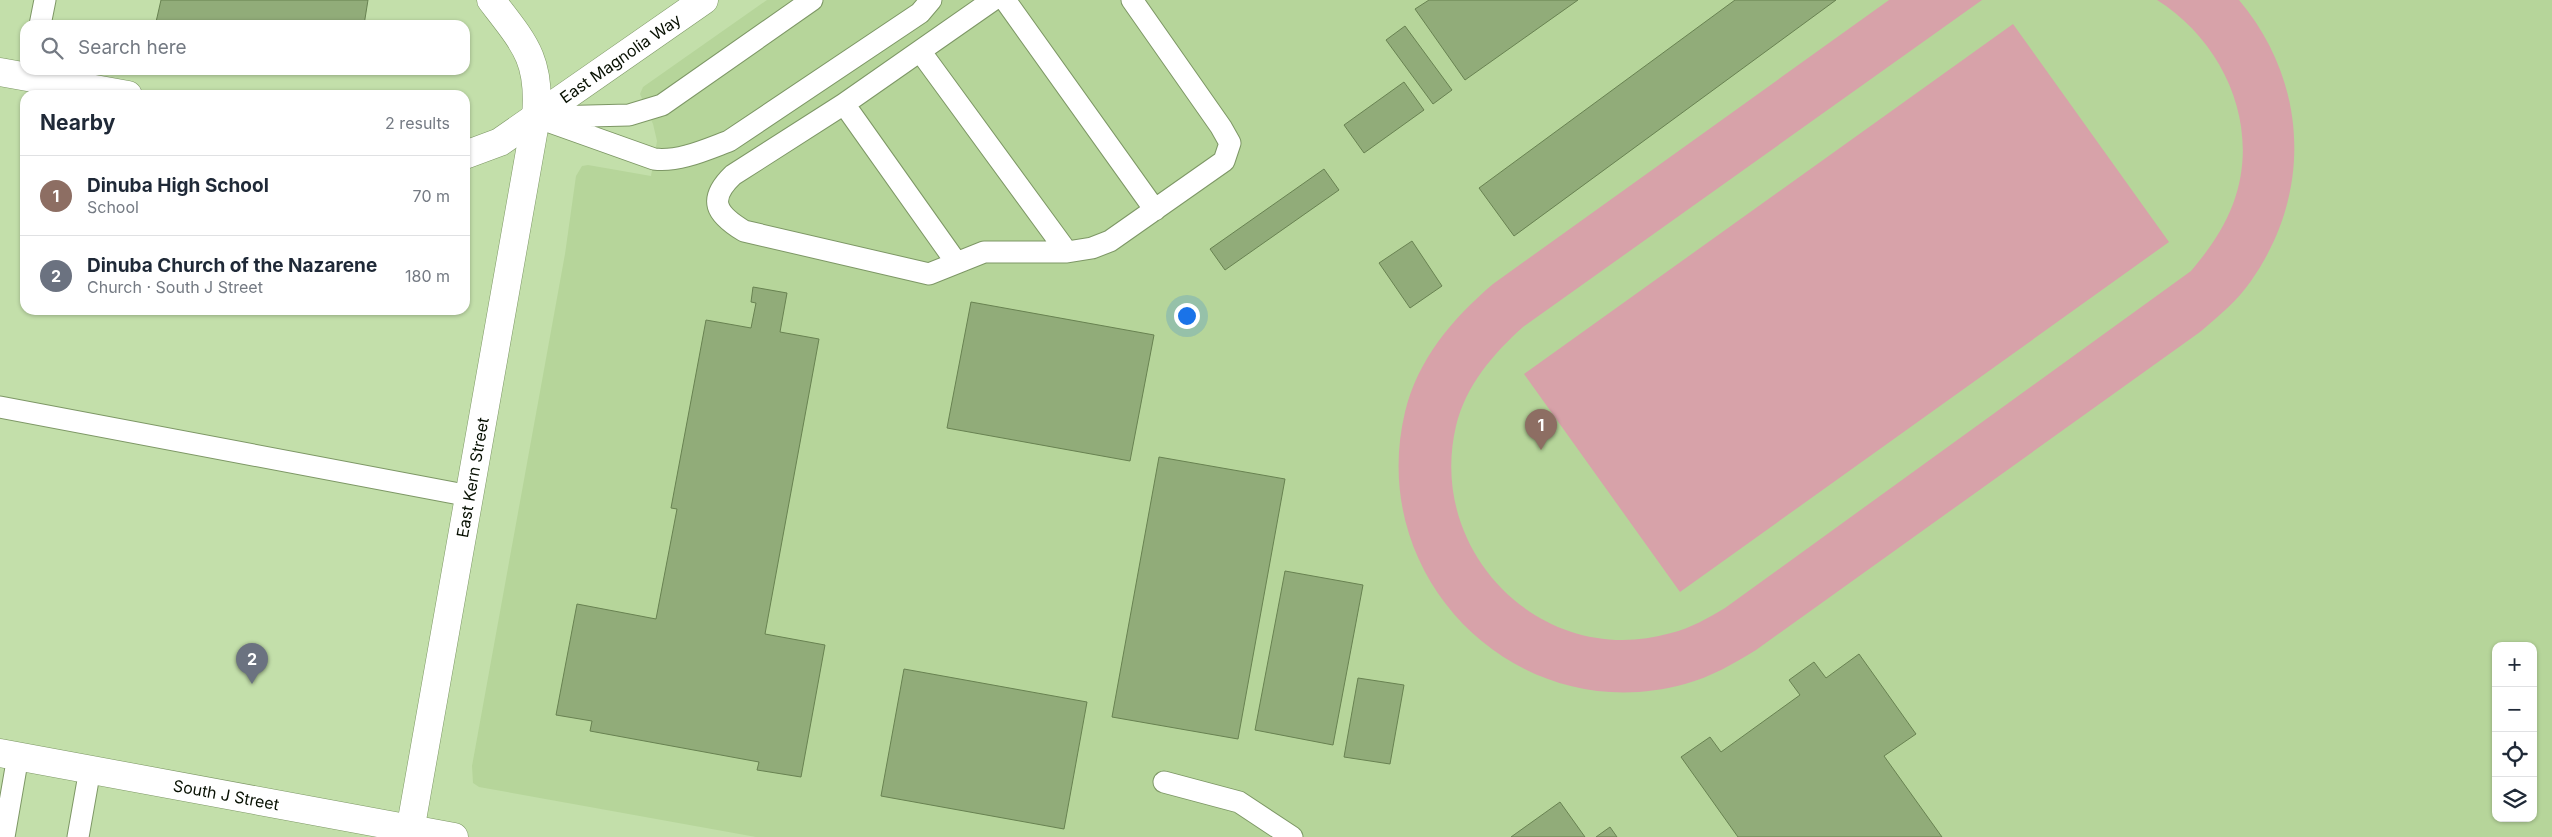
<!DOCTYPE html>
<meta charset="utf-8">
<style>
body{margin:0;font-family:Inter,sans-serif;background:#f2f2f3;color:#1f2937}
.controls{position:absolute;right:15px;bottom:15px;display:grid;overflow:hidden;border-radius:10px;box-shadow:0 1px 4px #0004}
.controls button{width:45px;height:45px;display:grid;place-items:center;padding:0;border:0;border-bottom:1px solid #e0e1e3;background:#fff;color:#1f2937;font:25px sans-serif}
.you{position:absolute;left:1186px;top:315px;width:18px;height:18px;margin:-12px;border:4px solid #fff;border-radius:50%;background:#1a73e8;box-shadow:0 0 0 8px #1a73e833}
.badge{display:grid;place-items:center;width:32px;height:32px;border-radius:50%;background:#924abd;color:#fff;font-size:16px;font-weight:700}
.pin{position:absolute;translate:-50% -41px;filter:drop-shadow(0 1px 2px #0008)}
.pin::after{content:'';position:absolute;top:26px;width:18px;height:15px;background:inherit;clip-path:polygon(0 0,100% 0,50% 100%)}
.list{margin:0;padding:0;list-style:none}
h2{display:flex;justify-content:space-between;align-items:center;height:65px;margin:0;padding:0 20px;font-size:21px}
h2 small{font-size:16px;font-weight:400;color:#747a83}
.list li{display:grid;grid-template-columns:32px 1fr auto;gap:15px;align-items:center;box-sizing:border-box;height:80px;padding:0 20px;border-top:1px solid #e0e1e3}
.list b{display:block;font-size:19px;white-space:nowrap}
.list p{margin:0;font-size:16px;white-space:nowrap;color:#747a83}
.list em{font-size:16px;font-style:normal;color:#747a83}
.icon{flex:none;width:28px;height:28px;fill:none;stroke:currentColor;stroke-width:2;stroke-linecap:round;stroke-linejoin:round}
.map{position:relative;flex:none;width:2552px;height:837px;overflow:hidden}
.search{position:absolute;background:#fff;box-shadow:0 1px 4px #0004;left:20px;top:20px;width:450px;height:55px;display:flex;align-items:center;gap:12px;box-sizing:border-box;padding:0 18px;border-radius:15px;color:#747a83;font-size:19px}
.panel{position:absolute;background:#fff;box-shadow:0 1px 4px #0004;left:20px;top:90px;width:450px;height:225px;border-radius:15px}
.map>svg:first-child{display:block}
.built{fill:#b6d59a;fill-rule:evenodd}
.green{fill:#d7a2a9}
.building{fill:#91ac79;stroke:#688251}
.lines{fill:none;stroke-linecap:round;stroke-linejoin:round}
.lane-casing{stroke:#7d9765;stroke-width:23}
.street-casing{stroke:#7d9765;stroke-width:29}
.lane{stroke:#fff;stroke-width:21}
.street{stroke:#fff;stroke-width:28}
.labels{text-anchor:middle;stroke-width:4;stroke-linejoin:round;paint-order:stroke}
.street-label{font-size:16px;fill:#060f01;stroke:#c3dfaa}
</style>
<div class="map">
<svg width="2552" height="837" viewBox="0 0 2552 837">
<rect width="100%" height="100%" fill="#c3dfaa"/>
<path class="built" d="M767,0H2552V837H756L479,787L473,783L472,766L565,254L576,176L582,166L588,165L651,176L657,141L653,124L640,94L643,87ZM2496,646H2533V818H2496Z"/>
<path class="green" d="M1889,0H1982L1523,327C1493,354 1466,385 1456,426C1426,553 1543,670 1671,633C1691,628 1708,618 1725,608L2191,271C2208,251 2223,230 2233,204C2262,127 2224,42 2157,0H2239C2308,82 2313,193 2251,281C2237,301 2219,316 2200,332L1756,650C1733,664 1711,677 1685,684C1518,730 1365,580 1405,412C1418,359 1452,319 1493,284Z
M2013,24L2169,242L1680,592L1524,374Z"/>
<path class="building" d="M161,0H368L364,25H170L156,22Z
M1429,0H1578L1465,80L1415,9Z
M1735,0H1836L1514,236L1479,188Z
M1405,26L1452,90L1433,104L1386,40Z
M1404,82L1424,110L1364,153L1344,125Z
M1324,169L1339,190L1225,270L1210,249Z
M1412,241L1442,286L1410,308L1379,263Z
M753,287L787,293L780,332L819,339L765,634L825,645L801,777L757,770L759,762L590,731L592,721L556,715L577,604L656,619L677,509L671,508L706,320L751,328L756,303L751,302Z
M971,302L1154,335L1130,461L947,428Z
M1159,457L1285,479L1238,739L1112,717Z
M1285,571L1363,585L1333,745L1255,730Z
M1859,654L1916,734L1884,756L1942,837H1738L1681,757L1710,737L1721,752L1800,695L1789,680L1814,662L1826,678Z
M904,669L1087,702L1064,829L881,796Z
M1358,678L1404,685L1390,764L1344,757Z
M1560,802L1585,837H1511Z
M1610,827L1617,837H1596Z"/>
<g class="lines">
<g class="lane-casing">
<path id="lane" d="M993,0L844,104L733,175C707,200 716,214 744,231L929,274L984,252H1067L1092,248L1110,241L1224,161L1230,143L1221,127L1132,0
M1005,0L1155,210
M40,25L45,0
M920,51L1067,252
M844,104L956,262
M536,117L654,159C679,162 705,150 729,141L920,13L931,0
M549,117L629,115L662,105L812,0
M0,407L470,496
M1164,782L1239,802L1292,837
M4,837L18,756
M78,837L90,769"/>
</g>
<g class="street-casing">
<g id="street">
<path d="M0,72L128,95"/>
<path id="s1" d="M465,155L500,142L704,0"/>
<path id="s2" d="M0,753L454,837"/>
<path id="s3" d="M409,837L536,117C541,60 525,44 491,0"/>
</g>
</g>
<use href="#lane" class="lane"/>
<use href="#street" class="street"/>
</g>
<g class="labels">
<g class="street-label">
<text dy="6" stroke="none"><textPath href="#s1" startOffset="184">East Magnolia Way</textPath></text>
<text dy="6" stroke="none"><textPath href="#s3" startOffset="365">East Kern Street</textPath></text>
<text dy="6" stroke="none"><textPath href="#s2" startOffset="230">South J Street</textPath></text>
</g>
</g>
</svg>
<div class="controls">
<button>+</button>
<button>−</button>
<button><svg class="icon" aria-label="locate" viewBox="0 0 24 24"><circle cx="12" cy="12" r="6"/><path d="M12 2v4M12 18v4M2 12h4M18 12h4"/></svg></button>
<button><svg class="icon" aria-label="layers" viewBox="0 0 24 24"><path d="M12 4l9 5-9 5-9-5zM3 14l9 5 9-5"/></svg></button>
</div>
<div class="you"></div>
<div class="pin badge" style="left:1541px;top:450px;background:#8d6e63">1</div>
<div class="pin badge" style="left:252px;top:684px;background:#6b7280">2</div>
<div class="search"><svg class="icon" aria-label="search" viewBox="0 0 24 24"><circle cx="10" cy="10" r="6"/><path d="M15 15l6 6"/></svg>Search here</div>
<section class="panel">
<h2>Nearby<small>2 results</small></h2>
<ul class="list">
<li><span class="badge" style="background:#8d6e63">1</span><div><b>Dinuba High School</b><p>School</p></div><em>70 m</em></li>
<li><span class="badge" style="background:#6b7280">2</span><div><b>Dinuba Church of the Nazarene</b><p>Church · South J Street</p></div><em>180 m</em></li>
</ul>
</section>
</div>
